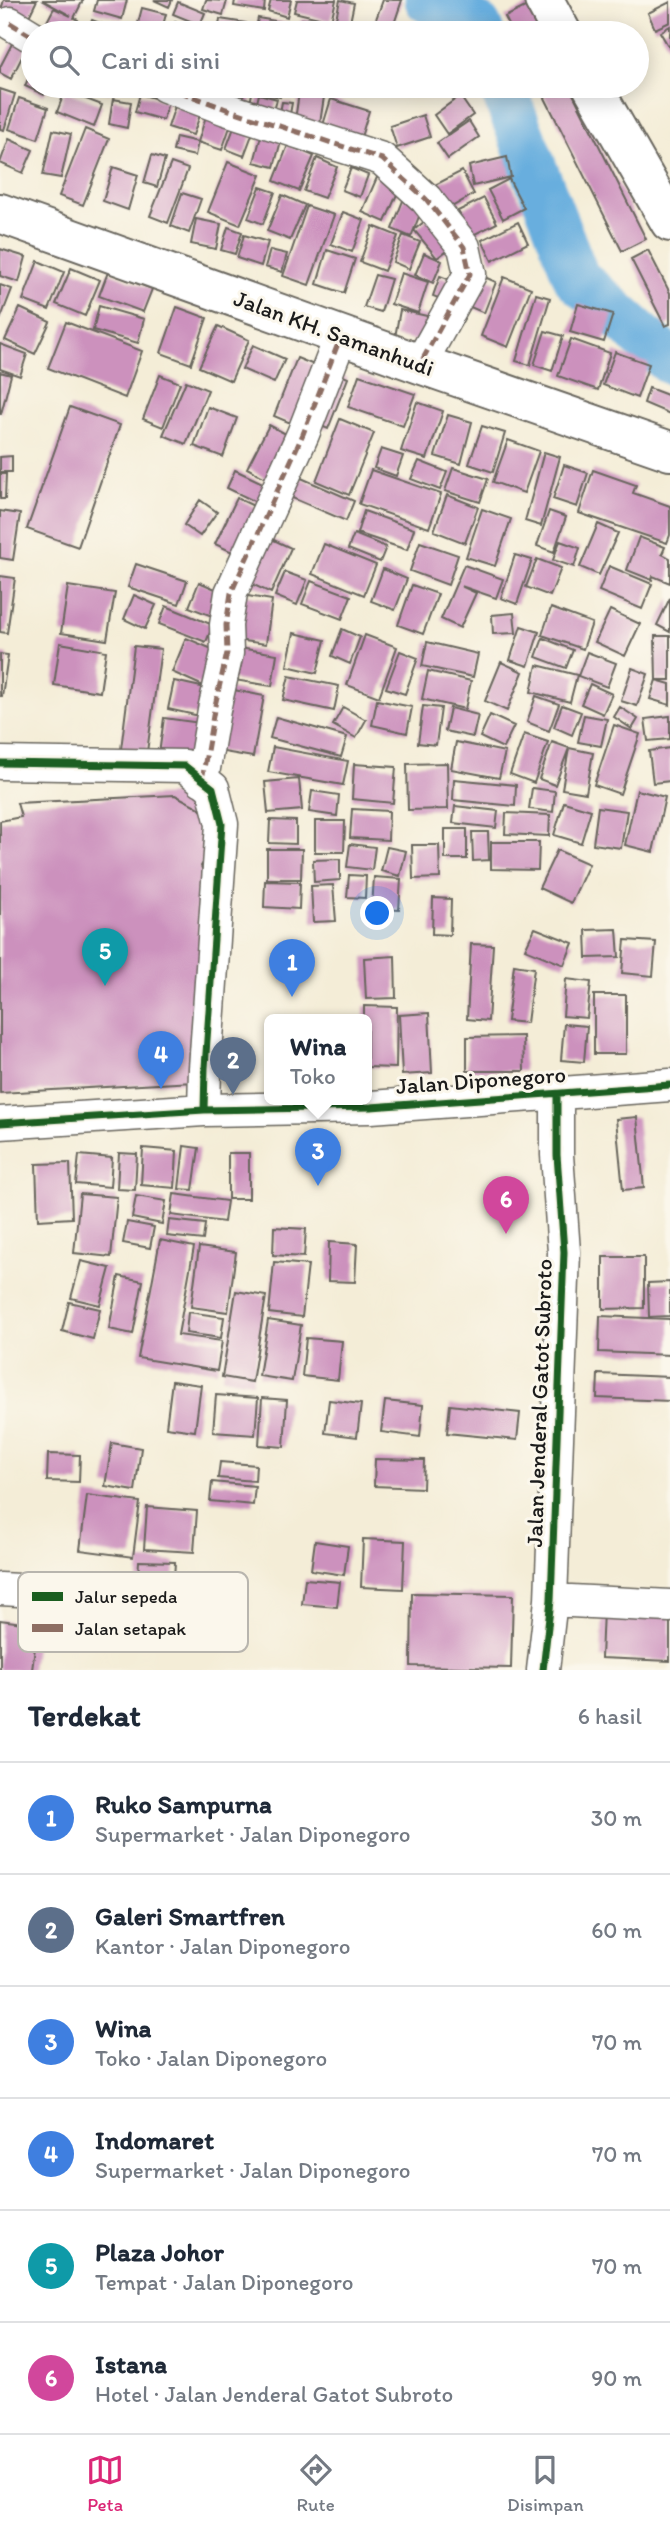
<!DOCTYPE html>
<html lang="id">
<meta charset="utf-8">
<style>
body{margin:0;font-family:Itim,sans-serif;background:#f2f2f3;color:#1f2937}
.you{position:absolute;left:378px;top:914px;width:24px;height:24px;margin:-18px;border:5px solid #fff;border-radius:50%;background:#1a73e8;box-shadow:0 0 0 10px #1a73e833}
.badge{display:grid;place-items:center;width:46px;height:46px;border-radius:50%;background:#db2777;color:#fff;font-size:23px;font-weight:700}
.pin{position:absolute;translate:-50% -58px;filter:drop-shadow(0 2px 4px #0008)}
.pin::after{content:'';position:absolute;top:37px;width:24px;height:21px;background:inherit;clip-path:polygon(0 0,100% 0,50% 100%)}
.popup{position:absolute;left:264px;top:1014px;width:108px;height:91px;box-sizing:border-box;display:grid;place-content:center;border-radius:10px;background:#fff;filter:drop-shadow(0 2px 5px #0005);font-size:23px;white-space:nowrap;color:#747a83}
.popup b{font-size:26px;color:#1f2937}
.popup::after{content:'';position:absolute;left:50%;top:100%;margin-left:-14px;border:14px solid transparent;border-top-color:#fff}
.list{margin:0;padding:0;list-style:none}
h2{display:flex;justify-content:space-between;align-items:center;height:91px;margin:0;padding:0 28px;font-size:30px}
h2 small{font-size:23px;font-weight:400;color:#747a83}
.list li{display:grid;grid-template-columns:46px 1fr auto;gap:21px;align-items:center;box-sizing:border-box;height:112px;padding:0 28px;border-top:2px solid #e0e1e3}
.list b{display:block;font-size:26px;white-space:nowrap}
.list p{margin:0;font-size:23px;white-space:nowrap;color:#747a83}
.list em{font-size:23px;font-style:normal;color:#747a83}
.icon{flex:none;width:38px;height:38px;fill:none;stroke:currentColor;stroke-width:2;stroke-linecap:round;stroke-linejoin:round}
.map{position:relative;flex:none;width:670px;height:1670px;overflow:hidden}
.search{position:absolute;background:#fff;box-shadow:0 4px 18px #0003;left:21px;right:21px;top:21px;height:77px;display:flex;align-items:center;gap:18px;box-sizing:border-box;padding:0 24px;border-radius:38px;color:#747a83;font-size:26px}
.sheet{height:763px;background:#fff}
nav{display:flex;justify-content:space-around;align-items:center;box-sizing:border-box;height:98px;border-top:2px solid #e0e1e3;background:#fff;font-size:19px;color:#747a83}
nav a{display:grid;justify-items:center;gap:4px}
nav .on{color:#db2777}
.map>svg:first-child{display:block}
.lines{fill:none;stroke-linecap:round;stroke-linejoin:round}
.river{stroke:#68aede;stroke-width:47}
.building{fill:#cc91bd}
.minor-casing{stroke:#68655d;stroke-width:35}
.major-casing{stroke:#68655d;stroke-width:42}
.highway-casing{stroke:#68655d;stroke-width:42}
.minor{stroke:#fff;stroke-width:32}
.major{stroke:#fff;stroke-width:38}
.highway{stroke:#fff;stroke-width:38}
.quiet{stroke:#8d6e63;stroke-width:5;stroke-dasharray:10 5;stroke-linecap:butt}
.cycleway-casing{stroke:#fbf7ec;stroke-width:11}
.cycleway{stroke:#1b5e20;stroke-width:7}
.labels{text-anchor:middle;stroke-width:6;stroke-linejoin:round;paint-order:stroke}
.street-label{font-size:23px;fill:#1c1c1c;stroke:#fbf7ec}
.key{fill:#fbf7ec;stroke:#b8b5ae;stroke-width:2}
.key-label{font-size:19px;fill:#1c1c1c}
</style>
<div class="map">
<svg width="670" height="1670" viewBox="0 0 670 1670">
<rect width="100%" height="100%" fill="#fbf7ec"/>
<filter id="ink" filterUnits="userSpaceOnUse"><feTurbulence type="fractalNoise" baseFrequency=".0143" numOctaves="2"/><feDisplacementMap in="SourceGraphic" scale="14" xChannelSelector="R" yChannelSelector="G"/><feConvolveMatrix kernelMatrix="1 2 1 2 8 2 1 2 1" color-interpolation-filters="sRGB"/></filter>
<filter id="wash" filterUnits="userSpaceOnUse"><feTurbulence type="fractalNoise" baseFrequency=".00686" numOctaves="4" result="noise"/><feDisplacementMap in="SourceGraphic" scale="28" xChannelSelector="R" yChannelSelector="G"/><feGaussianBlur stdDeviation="1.57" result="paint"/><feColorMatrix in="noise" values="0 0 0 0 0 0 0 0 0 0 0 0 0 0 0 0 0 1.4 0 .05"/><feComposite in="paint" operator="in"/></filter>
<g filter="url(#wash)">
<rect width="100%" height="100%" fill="#f4edd7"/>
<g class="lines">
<path class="river" d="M428,0L478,26L481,33
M502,86L577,279L670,361"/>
</g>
<g id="blocks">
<path class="building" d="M4,0H37L25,25L0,13Z
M42,0H83L74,18L78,20L71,33H41L54,8L71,16Z
M97,0H127L122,19L94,11Z
M154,0H172L169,7Z
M206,0L227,1L223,15L203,9Z
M235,0H265L264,11L234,6Z
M271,0H291L287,17L268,11Z
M297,0H336L331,21L294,12Z
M340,0L354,3L349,27L335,23Z
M383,0H402L391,33H371Z
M178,2L205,13L200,25L173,14Z
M670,2V22L655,29L648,13Z
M529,5L543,33H513L505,17Z
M142,8L166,14L161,33L136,31Z
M258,18L287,23L285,33H255Z
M220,19L246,23L244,33H218Z
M301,19L322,21L320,33H299Z
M92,20L105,25L101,33H87Z
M175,22L199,33H169Z
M670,26V49L660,32Z
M17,34L30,41L11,79L0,73V67Z
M33,67V86H48L44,95L25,86Z
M90,86H112L109,93Z
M209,86L242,91L238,109L208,102Z
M260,86H283L280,97L258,92Z
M300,86L325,90L319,130L294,127Z
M312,86H336L335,91Z
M539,86H569L646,239L622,251Z
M0,89L15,94L4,130L0,129Z
M65,91L102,105L94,127L57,112Z
M244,92L252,93L248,115L240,114Z
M140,94L168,102L163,120L135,112Z
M259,94L277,99L272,120L254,116Z
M460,96L473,115L447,134L434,115Z
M19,98L48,108L38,139L9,129Z
M113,99L131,102L127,128L109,124Z
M331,99L369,111L358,147L320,135Z
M282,102L292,103L288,125L278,123Z
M175,106L200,115L193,135L168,127Z
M423,115L430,137L397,148L390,126Z
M206,116L231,124L222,150L198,142Z
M469,121L479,137L448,159L437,143Z
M235,125L253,132L244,156L226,149Z
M85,129L109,139L83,205L59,196Z
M53,130L71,134L61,178L43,175Z
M262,132L282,137L274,167L254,162Z
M176,137L198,142L195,156L173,151Z
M9,139L33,150L23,173L0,163Z
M288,145L314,156L299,191L274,181Z
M152,155L165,159L157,187L144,183Z
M507,157L511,177L473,186L469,166Z
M317,158L337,167L324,198L304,191Z
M228,162L261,175L240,225L208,212Z
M171,163L188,169L168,223L150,216Z
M113,167L138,175L128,210L103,201Z
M351,168L368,175L360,197L342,190Z
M462,171L474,194L448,209L435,185Z
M378,175L401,185L385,222L362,212Z
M509,179L524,208L503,219L488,190Z
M260,187L275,192L263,224L248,218Z
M182,193L201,199L189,233L171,226Z
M406,193L425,201L411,237L392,229Z
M282,195L305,205L290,240L267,231Z
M484,198L497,223L471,236L458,211Z
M307,206L334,215L309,285L283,276Z
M343,212L364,220L352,252L331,244Z
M435,213L458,242L437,258L414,230Z
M196,219L221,224L216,249L191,244Z
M518,222L528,243L492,261L482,240Z
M373,226L398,236L384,271L360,262Z
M228,227L242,232L235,254L221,250Z
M244,235L268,242L261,266L237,258Z
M403,235L420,242L409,269L393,262Z
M0,249L26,257L19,282L0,276Z
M270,250L287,254L282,272L265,267Z
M327,250L355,259L344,293L317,284Z
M648,250L670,293V324L665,326L631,259Z
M424,253L442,261L433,283L415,275Z
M38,261L64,272L49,310L23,300Z
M71,268L100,280L85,316L56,304Z
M108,272L152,289L143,312L99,296Z
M401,273L428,282L418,313L391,304Z
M375,275L391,279L381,312L364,307Z
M480,275L496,282L484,313L468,306Z
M440,276L456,282L449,302L433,296Z
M504,277L531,288L508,347L481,336Z
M0,285L12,289L0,320Z
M536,294L550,298L530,365L516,361Z
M578,304L613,314L604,342L570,332Z
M99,306L144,319L138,343L93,330Z
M177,307L207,318L191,364L161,353Z
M20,308L50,322L35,354L5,340Z
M400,310L436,318L430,344L395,337Z
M66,322L142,351L125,398L48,368Z
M218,326L249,340L231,381L199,367Z
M545,331L563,336L552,371L534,365Z
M571,339L610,353L598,390L558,376Z
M0,344L27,354L20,376L0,369Z
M253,345L285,359L274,383L242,369Z
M615,352L649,364L637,398L603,385Z
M297,358L324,369L300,427L274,416Z
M330,370L348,378L328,429L310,421Z
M0,372L11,375L1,414H0Z
M160,375L180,383L163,427L143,419Z
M359,375L415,394L403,426L348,407Z
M186,381L208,390L186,444L163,435Z
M649,388L670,396V414L644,403Z
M417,402L443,411L427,459L401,451Z
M70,407L120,425L78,547L27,529Z
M208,407L237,418L223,457L194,446Z
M448,415L472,422L461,464L435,456Z
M340,419L374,433L349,495L316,481Z
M269,425L299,441L276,484L247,468Z
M482,426L505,433L493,472L469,464Z
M508,440L539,451L524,493L493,482Z
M381,449L403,456L396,476L374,468Z
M544,452L560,457L541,526L525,521Z
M12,456V472H0V457Z
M419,461L447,472L440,490L411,479Z
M564,465L588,473L577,507L553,499Z
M453,468L488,479L480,502L445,491Z
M235,470L271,487L262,505L227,488Z
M371,470L441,494L429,528L359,504Z
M593,470L636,485L633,493L670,506V535L667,543L579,513Z
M0,474H6L5,499H0Z
M292,474L354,501L346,521L283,494Z
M447,495L478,507L465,543L434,531Z
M237,498L262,510L241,556L215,544Z
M200,500L217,512L200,536L184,525Z
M482,509L511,519L495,566L466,557Z
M0,511L20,514L13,560L0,558Z
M364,511L414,529L407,550L357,533Z
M549,511L566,517L554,552L537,546Z
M598,524L618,533L599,575L580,567Z
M354,534L386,547L380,562L348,549Z
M263,535L291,548L271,593L243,580Z
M639,537L665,547L662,554L670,558V583L653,576L652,580L627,570Z
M560,541L580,548L574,567L553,560Z
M420,542L458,555L448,585L410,571Z
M324,544L376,565L364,595L312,574Z
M515,555L532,560L517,604L501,598Z
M537,559L561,568L550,596L526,587Z
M136,564L187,581L179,604L128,587Z
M464,565L503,579L496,598L461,586L476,593L460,628L441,619Z
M609,566L652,584L642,609L599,591Z
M383,569L407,579L395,610L371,601Z
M285,572L307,580L297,605L275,596Z
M0,576L15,578L7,633L0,632Z
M311,581L351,596L342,619L302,604Z
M199,582L227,594L217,618L189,607Z
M412,585L438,594L423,634L398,625Z
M68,586L115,593L107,640L61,633Z
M236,594L272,600L266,644L229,639Z
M134,595L156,605L145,629L124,619Z
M670,598V632L657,625Z
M166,606L213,625L206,642L159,624Z
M551,608L592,623L583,649L542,635Z
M610,610L640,624L625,656L595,642Z
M514,613L516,633L493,634L492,615Z
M521,626L539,632L528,666L510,660Z
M342,629L360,637L350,664L332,656Z
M294,633L325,640L317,673L287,666Z
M365,635L397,647L379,697L347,685Z
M655,636H670V680H656Z
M186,638L224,654L204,717L168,709L174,681L210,689L172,672Z
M543,638L573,650L566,668L536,657Z
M427,642L478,654L473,677L422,666Z
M60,643L106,651L100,692L54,685Z
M134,646L161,649L147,752L121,749Z
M233,647L277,654L272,686L228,679Z
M400,651L418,658L405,694L386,688Z
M587,652L616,663L607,687L578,676Z
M0,654L8,655L2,696H0Z
M501,662L523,672L507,711L485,701Z
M537,665L577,675L570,702L531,692Z
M632,668L648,674L637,706L621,701Z
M428,671L471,681L465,709L422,699Z
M289,676L339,686L334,711L283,700Z
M656,680L670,684V705L650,699Z
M590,684L612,694L603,714L581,704Z
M229,689L264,696L253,757L218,751Z
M536,696L559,704L549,731L527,722Z
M377,700L412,707L407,733L372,725Z
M562,705L581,712L572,735L554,727Z
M423,706L441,708L436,745L418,743Z
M343,707L366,720L356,738L333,725Z
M620,707L638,719L632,729L614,717Z
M450,708L478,715L473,737L445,731Z
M490,715L514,726L503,748L480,737Z
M584,715L607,719L601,746L578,742Z
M670,716V739L648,741L645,719Z
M276,717L347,737L341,757L270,738Z
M164,718L208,724L203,760L159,754Z
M614,725L640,734L620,794L594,785Z
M524,734L548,742L534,783L510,774Z
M456,742L505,752L499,778L451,769Z
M552,742L569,748L555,785L539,779Z
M273,747L348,761L343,785L268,772Z
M569,748L593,753L586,793L562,789Z
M670,748V781L653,783L649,751Z
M447,763L448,809L408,810L407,764Z
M354,764L396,767L393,803L352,799Z
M299,779L302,810L268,813L265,782Z
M454,779L516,785L515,806L453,800Z
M532,788L555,791L553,812L529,809Z
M637,790L665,797L653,852L625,845Z
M312,791L339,795L337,816L309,812Z
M175,795L198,807L213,823L214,846L201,866L211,891V1081L0,1093V821L21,817L17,803Z
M564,802L591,810L581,843L554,835Z
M455,806L498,811L496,828L453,823Z
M598,807L627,811L621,848L593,844Z
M352,809L389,811L388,840L350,838Z
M506,813L550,815L549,836L505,834Z
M270,820L296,821V844L269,843Z
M315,821H345L344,852H315Z
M445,829H467V859H445Z
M472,832H488L489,860L473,861Z
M491,842H539L538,870L491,869Z
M350,844L375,847L372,870L347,867Z
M412,845H439L440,878L413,879Z
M387,847L406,851L400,876L381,871Z
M267,849H302L301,879H267Z
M557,850L589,864L571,903L539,888Z
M340,859V880L314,882L313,860Z
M349,875L366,876L365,898L347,897Z
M374,877L401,879L399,910L372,908Z
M265,881L300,882L299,909L264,907Z
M333,885L336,921L313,922L311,886Z
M433,898L451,899L450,935L432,934Z
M535,928L573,943L564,965L525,949Z
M617,929L619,957L587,958L586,930Z
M625,940L656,942L653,976L622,973Z
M471,944L493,945L488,1021L467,1019Z
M395,956L396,998L366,999L364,958Z
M514,965L534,968L527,1023L507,1021Z
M566,979L591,982L587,1018L563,1016Z
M594,995H626V1054H594Z
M364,1006L397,1007L396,1068L367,1067V1020H364Z
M429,1013L432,1073L402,1075L399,1015Z
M564,1024L587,1026L584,1062L561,1060Z
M523,1036L524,1071H467V1037Z
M637,1117L644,1188L623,1190L616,1119Z
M184,1146L199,1148L193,1190L179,1189Z
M143,1148L177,1151L175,1188L141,1185Z
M119,1153L137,1154L135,1190L117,1189Z
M228,1153H249V1199H228Z
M79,1155L112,1158L110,1187L76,1184Z
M70,1163L72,1218L38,1220L36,1164Z
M80,1194L117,1197L111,1257L74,1253Z
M174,1194L227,1201L224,1222L171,1215Z
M136,1196L166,1201L162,1224L132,1218Z
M169,1220L205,1224L203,1240L167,1236Z
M127,1222L154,1227L150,1248L123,1243Z
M274,1227L306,1229L304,1257L273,1255Z
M160,1240L194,1247L178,1335L222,1341L217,1371L138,1358Z
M329,1242L357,1244L355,1282L328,1281Z
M199,1247L236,1252L228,1312L191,1307Z
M603,1257H644V1308L603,1309Z
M81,1261L110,1268L100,1305L71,1298Z
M274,1262L308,1265L302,1317L269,1313Z
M119,1276L143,1281L133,1334L109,1329Z
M670,1282V1316L649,1317L648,1283Z
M236,1291L266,1296L252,1382L222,1377Z
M69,1302L100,1309L93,1339L62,1331Z
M188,1312L224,1317L221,1338L186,1333Z
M600,1316L670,1319V1355L599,1352Z
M268,1320L301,1325L292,1381L259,1376Z
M306,1338L342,1341L338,1380L302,1376Z
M598,1374L670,1377V1401L597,1398Z
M172,1381L201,1385L195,1431L166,1427Z
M216,1395L258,1398L255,1435L213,1432Z
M262,1398L287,1400L284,1447L259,1445Z
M329,1400L361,1404L357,1437L325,1433Z
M385,1401L423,1405L420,1437L381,1432Z
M450,1405L520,1413L517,1440L447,1433Z
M112,1443L141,1448L135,1491L105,1486Z
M48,1454L80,1455L79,1482L47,1481Z
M375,1459L424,1460L423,1488L374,1486Z
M220,1462L256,1465L255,1481L218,1478Z
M212,1482L255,1486L253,1505L210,1501Z
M87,1495L140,1502L133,1557L80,1550Z
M147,1507L197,1511L194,1552L144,1549Z
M363,1539L405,1541L403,1589L361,1587Z
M315,1541L348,1546L344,1575L311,1570Z
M139,1561L175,1562L173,1595L137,1594Z
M305,1579L340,1582L337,1607L302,1604Z
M412,1593L513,1595L511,1668L411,1666Z
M139,1602L175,1605L173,1637L137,1635Z
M603,1610L670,1613V1661L601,1658Z
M0,1620L38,1625L32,1670H0Z"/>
</g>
</g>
<g filter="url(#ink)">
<use href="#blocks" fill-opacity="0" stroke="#68655d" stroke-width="2"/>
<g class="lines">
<g class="minor-casing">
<path id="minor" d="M10,23L33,37
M165,86L226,109L382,159L426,199L464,247L470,274L420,364
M0,763L185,766L213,788L222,824L205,1068L204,1110
M202,780L214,710L227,653L226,625L231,593L303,434L341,336
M0,1123L204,1110L371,1107L670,1085
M0,1589L74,1593
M551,1600L670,1606
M543,1670L551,1600L564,1252L557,1155V1094"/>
</g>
<g class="major-casing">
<path id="major" d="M0,213L420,364L670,451"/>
</g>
<g class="highway-casing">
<path id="highway" d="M544,0L562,33
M592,86L670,222"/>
</g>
<use href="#minor" class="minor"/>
<use href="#major" class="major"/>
<use href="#highway" class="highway"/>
<path class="quiet" d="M10,23L33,37
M165,86L226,109L382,159L426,199L464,247L470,274L420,364
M202,780L214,710L227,653L226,625L231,593L303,434L341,336"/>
<g class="cycleway-casing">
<path id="cycleway" d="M0,763L185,766L213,788L222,824L205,1068L204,1110
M0,1123L204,1110L371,1107L670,1085
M543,1670L551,1600L564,1252L557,1155V1094"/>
</g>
<use href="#cycleway" class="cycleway"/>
</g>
</g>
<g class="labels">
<g class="street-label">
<text transform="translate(334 333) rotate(20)" y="8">Jalan KH. Samanhudi</text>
<text transform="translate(481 1080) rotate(-4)" y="8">Jalan Diponegoro</text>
<text transform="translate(539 1403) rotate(-88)" y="8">Jalan Jenderal Gatot Subroto</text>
</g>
</g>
<rect x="18" y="1572" width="230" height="80" rx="10" class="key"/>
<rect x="32" y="1592" width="31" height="9" fill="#1b5e20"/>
<rect x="32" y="1624" width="31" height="8" fill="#8d6e63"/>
<g class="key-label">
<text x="75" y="1603">Jalur sepeda</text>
<text x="75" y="1635">Jalan setapak</text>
</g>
</svg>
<div class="you"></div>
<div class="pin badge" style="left:292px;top:997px;background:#3f7fe0">1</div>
<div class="pin badge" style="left:233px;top:1095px;background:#5c6f8a">2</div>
<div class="pin badge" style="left:318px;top:1186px;background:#3f7fe0">3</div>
<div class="popup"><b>Wina</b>Toko</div>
<div class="pin badge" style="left:161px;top:1089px;background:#3f7fe0">4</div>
<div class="pin badge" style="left:105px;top:986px;background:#0f9aa8">5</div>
<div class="pin badge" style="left:506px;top:1234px;background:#d1479c">6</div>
<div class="search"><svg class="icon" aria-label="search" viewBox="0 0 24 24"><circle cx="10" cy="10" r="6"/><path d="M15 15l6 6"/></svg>Cari di sini</div>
</div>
<section class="sheet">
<h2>Terdekat<small>6 hasil</small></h2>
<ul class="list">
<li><span class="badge" style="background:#3f7fe0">1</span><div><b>Ruko Sampurna</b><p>Supermarket · Jalan Diponegoro</p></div><em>30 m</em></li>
<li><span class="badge" style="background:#5c6f8a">2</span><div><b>Galeri Smartfren</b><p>Kantor · Jalan Diponegoro</p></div><em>60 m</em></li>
<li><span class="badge" style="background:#3f7fe0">3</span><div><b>Wina</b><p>Toko · Jalan Diponegoro</p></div><em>70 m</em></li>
<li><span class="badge" style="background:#3f7fe0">4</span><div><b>Indomaret</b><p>Supermarket · Jalan Diponegoro</p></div><em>70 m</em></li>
<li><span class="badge" style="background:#0f9aa8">5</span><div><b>Plaza Johor</b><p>Tempat · Jalan Diponegoro</p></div><em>70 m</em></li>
<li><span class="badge" style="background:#d1479c">6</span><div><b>Istana</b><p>Hotel · Jalan Jenderal Gatot Subroto</p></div><em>90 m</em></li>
</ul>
</section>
<nav>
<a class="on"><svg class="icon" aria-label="map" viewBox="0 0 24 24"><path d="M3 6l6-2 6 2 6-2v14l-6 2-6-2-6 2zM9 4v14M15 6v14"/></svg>Peta</a>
<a><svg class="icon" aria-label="directions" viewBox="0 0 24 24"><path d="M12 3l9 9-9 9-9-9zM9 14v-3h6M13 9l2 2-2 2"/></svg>Rute</a>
<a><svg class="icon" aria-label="saved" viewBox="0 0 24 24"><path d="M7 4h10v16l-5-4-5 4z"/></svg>Disimpan</a>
</nav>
